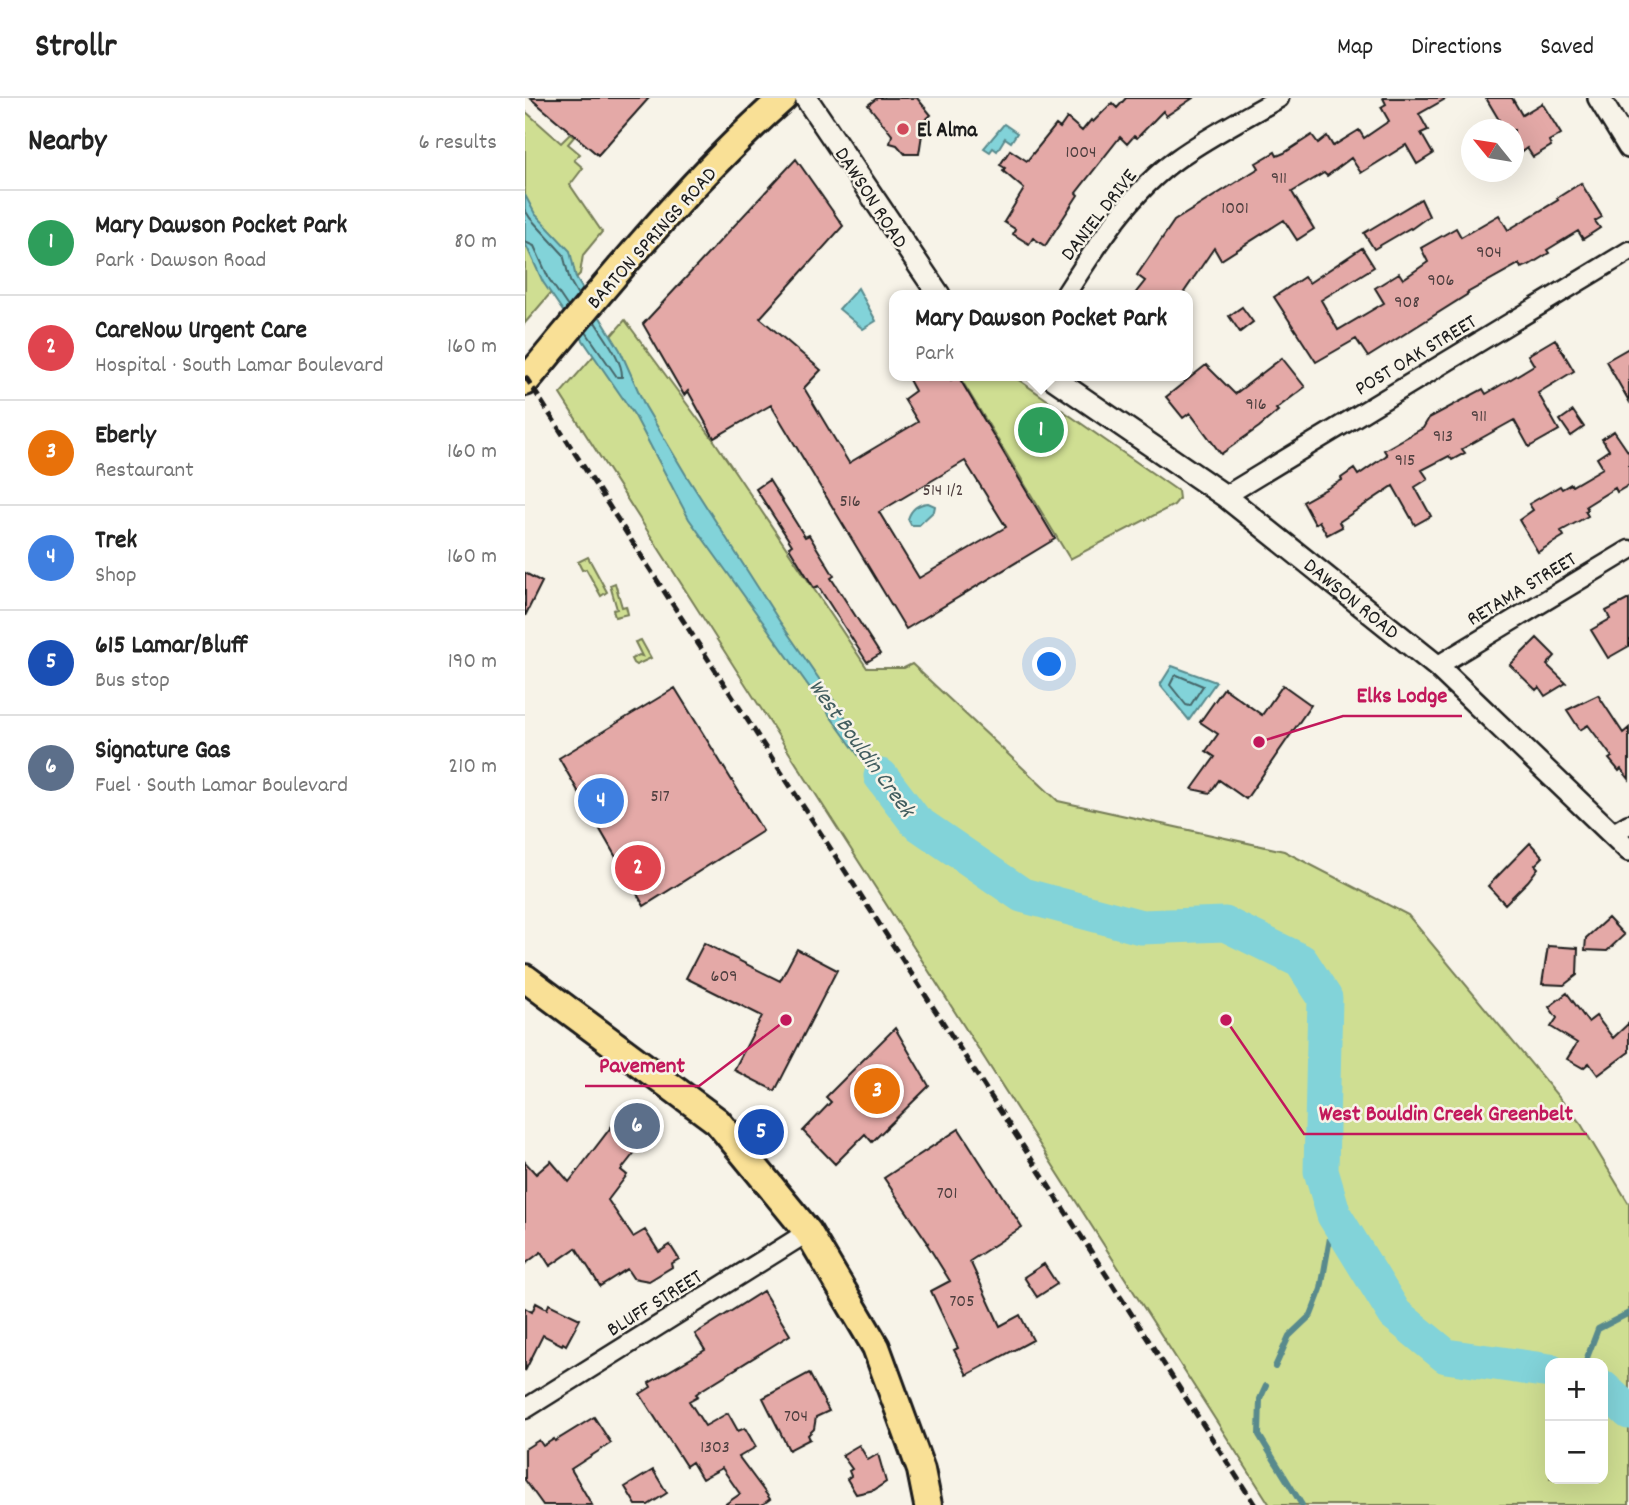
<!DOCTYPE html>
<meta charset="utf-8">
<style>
body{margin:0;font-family:Dekko,sans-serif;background:#f6f6f6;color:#222}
.controls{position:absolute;right:21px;bottom:21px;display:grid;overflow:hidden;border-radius:14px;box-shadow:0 7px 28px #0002}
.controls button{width:63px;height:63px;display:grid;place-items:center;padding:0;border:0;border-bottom:2px solid #e0e0e0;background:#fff;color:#222;font:35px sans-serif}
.compass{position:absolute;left:936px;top:21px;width:63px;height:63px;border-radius:50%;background:#fff;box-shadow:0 7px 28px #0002;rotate:300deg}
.you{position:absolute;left:525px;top:567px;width:24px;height:24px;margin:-18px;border:5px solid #fff;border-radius:50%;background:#1a73e8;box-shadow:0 0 0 10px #1a73e833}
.badge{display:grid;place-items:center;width:46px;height:46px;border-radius:50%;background:#2563eb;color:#fff;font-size:23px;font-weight:700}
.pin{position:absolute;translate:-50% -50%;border:4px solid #fff;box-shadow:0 2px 7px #0006}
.popup{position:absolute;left:364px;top:192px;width:304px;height:91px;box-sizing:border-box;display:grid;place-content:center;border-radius:14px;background:#fff;filter:drop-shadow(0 2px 5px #0005);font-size:23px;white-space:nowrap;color:#767676}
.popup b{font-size:26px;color:#222}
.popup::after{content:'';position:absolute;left:50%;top:100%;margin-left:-14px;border:14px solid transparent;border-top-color:#fff}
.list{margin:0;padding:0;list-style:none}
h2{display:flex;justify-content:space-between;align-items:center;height:91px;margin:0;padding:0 28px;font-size:30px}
h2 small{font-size:23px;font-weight:400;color:#767676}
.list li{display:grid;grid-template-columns:46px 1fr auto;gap:21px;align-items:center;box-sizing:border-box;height:105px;padding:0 28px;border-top:2px solid #e0e0e0}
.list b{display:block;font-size:26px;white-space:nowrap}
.list p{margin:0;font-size:23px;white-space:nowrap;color:#767676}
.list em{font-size:23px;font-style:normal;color:#767676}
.map{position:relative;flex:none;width:1104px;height:1407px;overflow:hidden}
header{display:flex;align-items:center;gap:42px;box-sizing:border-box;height:98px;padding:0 35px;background:#fff;border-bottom:2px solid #e0e0e0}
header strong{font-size:33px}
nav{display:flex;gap:38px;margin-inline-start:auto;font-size:24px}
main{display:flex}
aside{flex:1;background:#fff}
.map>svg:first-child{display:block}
.green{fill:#cfde92;stroke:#767d57;stroke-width:2;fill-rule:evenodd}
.water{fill:#82d3d9;stroke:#598a8d;stroke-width:2}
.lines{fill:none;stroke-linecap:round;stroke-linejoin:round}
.shore{stroke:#456568;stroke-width:2}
.stream{stroke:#598a8d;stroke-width:6}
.river{stroke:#82d3d9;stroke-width:35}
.building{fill:#e4a9a7;stroke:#1c1c1c;stroke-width:2;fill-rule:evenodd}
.minor-casing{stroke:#1c1c1c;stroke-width:23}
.tertiary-casing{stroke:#1c1c1c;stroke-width:26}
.primary-casing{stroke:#1c1c1c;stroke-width:32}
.minor{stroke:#f7f3e8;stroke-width:18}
.tertiary{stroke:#f7f3e8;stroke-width:21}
.primary{stroke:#f9e096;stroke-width:26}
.rail{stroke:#1c1c1c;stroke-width:5;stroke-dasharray:10 5;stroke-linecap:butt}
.poi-dot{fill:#d1495b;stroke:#f7f3e8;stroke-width:2.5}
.labels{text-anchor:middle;stroke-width:5;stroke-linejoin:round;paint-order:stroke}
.number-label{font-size:18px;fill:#4e3f3f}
.poi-label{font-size:21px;font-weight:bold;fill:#1c1c1c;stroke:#f7f3e8;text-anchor:start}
.street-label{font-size:21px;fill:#1c1c1c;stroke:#f7f3e8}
.water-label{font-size:23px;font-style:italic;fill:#405c5e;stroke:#f7f3e8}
.leader{fill:none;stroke:#c2185b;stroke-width:2.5}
.callout-dot{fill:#c2185b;stroke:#f7f3e8;stroke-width:2.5}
.callout-label{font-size:23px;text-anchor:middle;font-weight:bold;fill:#c2185b;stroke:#f7f3e8;stroke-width:5;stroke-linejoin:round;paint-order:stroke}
</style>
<header>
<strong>Strollr</strong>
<nav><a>Map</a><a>Directions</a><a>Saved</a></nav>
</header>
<main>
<aside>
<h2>Nearby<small>6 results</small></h2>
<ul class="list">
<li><span class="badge" style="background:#2e9e5b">1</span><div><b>Mary Dawson Pocket Park</b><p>Park · Dawson Road</p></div><em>80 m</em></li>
<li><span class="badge" style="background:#e0444e">2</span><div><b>CareNow Urgent Care</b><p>Hospital · South Lamar Boulevard</p></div><em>160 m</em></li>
<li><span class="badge" style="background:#e8710a">3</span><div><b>Eberly</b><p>Restaurant</p></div><em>160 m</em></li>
<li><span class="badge" style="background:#3f7fe0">4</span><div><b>Trek</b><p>Shop</p></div><em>160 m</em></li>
<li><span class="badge" style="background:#1a4fb4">5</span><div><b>615 Lamar/Bluff</b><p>Bus stop</p></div><em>190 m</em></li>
<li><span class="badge" style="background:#5c6f8a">6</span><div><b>Signature Gas</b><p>Fuel · South Lamar Boulevard</p></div><em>210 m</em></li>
</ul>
</aside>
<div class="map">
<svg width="1104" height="1407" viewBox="0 0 1104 1407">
<rect width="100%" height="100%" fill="#f7f3e8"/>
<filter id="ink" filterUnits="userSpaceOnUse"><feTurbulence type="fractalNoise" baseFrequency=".0143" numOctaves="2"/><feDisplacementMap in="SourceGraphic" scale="14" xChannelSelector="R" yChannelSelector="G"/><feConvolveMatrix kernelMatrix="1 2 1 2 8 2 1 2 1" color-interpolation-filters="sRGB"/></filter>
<g filter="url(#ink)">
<path class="green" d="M0,13L36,45L45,36L49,39L43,46L55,56L49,62L58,70L45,87L77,134L58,157L55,176L51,180L48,169L0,225Z
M100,222L190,344L342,570H379L387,566L533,703L759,753L883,817L1056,1026L1104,1106V1407H745L35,296ZM1025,1265H1078V1381H1025Z
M434,278H488L653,393L654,401L649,407L545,461Z
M63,459L82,494L76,498L61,471L57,472L53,464Z
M90,485L97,509L101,508L103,516L90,519L88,512L92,511L85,487Z
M116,542L126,560L111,567L108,565L106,561L114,557L117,558L110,544Z"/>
<path class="water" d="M479,26L492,35L486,44L480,40L472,53L468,50L465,54L459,50Z
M0,97L10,116L45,153L51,180L95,252L120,308L161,377L255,524L393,725L333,657L164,421L110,318L18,184L0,145Z
M333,190L351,223L338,231L314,211Z
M403,405L410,408L409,413L394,427H386L383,421C386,411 393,406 403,405Z
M647,568L691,584L664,622L635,587Z"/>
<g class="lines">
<path class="shore" d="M0,112L5,120L38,156L45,183L53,197
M0,144L9,148L24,181L43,209
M61,234L92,279H97C98,262 79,239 70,224
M652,577L678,588L665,608L661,607L645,587L649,579Z"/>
<path class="stream" d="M1060,1265L1073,1231L1104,1215
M750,1269L764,1238L786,1217L796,1191L809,1117
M741,1288L735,1301L734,1337L777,1407"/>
<path class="river" d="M356,678L391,724L497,797L616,829L700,826L776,863L800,900L796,1073L809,1117L870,1216L921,1258L1025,1273
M1078,1290L1104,1314"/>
</g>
<path class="building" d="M5,0H124L73,57Z
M352,0H392L406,17L399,23L394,56H380L372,47L365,45L367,37L343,7Z
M601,0H668L641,18L638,13L612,40L609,38L602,46L595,39L551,95L553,97L520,148L508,140L504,146L488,136L490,131L479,124L499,91L478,73L480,70L475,67L485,52L502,63L531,27L535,30L542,20L557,33L566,22L568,24L587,5L592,10Z
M858,0H922L894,16L903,32L896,35L908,56L892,66L881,47L836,75L826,60L802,78L799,75L767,94L789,131L772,142L759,122L696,162L689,150L657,197H609L620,183L612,177L649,123L734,70L731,65L750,54L752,58L759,55L787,37L793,45L802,38L808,48L834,32L839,40L864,23L856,9L861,6Z
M961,0H987L997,17L1017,5L1036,36L1024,43L1026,48L1008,59L1002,50L989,59V32H980Z
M271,61L318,128L235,220L296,272L279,290L324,365L393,324L379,301L390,293L382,278H423L426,282L433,278L530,441L381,531L246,307L189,340L163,293L159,297L118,226ZM440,363L481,429L394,480L354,414Z
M1056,85L1077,119L1070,123L1075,130L1058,141L1053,133L1022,152L1024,155L1004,167L996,170L994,166L942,195L943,196L843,259L831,241L791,264L749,199L779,179L784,185L837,150L849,169L796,202L813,232L859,205L850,190L874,175L878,181L903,164L896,150L931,130L936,139L974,117L983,132L1033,102L1032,100Z
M896,101L904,118L886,131L885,130L849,151L839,135Z
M717,209L728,224L715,234L704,218Z
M1030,241L1049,273L1013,295L1034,332L1004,349L989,322L937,351L940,355L927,362L924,358L897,372L903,381L890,389L906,418L890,427L868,388L814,424L817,429L802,437L794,423L790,426L778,404L817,382L816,380L829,371L833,377L862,357L859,352L898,330L904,320L958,291L961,296L1009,267L1003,257Z
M1104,250V303L1081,263Z
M757,260L780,289L751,311L753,313L734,329L696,356L665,315L658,320L641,299L681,267L710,296Z
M1048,313L1059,329L1046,338L1035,322Z
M1089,333L1104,355V387L1092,394L1090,390L1061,408L1063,412L1060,413L1063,418L1036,433L1039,438L1013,454L994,422L1008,412L1004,406L1035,388L1037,391L1046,386L1047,388L1078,370L1072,360L1084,352L1077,341Z
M244,382L280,439L284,437L309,478L306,480L355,556L342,564L293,488L289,490L264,449L267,447L231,391Z
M0,475L17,484L0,518Z
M1104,501V548L1083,560L1066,532L1085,521L1081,513Z
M1012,540L1030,558L1022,567L1041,585L1020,598L1014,589L1011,592L985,567Z
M758,587L786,607L721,701L694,682L685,695L667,691L690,659L681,653L693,636L675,624L699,590L737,617Z
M150,590L238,733L119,808L34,660Z
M1073,597L1098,635L1104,630V681L1096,671L1094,673L1084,661L1087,659L1063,627L1055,632L1042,612Z
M1005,745L1018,759L1010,767L1013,770L1003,783L980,806L963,788Z
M1083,820L1099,837L1082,853L1060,852L1061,840Z
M179,845L255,883L272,851L312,872L250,993L209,972L237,918L161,880Z
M1023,848L1053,850L1052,877L1039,887L1017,886Z
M1042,895L1063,924L1071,918L1088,940L1104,925V954L1073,977L1064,965L1058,970L1042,961L1052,945L1026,929L1032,920L1024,909Z
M370,930L404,988L347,1044L340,1036L310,1066L278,1033L306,1004L301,999Z
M87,1028L114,1049L96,1072L102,1077L83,1102L108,1139L120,1132L134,1154L145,1147L154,1161L146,1166L147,1169L124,1183L108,1180L102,1171L75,1188L51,1150L25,1168L16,1154L0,1166V1064L11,1076L26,1063L44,1084Z
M434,1031L497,1129L445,1163L475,1228L495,1217L508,1242L442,1277L429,1252L433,1250L406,1193L425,1183L402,1146L403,1145L359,1080Z
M519,1166L532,1186L512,1199L499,1179Z
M238,1193L265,1237L175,1293L171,1296L173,1298L164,1303L180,1328L203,1315L213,1333L220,1330L231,1349L214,1359L245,1401L237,1407H199L215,1396L197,1370L177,1381L167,1364L161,1368L115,1296L126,1289L124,1285L180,1252L170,1236Z
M11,1205L22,1211L24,1206L55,1221L41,1247L38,1245L37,1247L18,1237L0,1273V1210L7,1214Z
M284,1275L304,1313L291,1319L289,1331L283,1337L285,1341L264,1352L238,1300Z
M69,1319L86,1345L46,1371L67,1407H18L0,1382V1351L14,1342L18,1348L29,1341L30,1343Z
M334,1347L343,1362L353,1356L361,1384L349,1392L331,1396L322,1381L326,1378L324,1373L327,1371L317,1357Z
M128,1372L142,1395L123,1407H111L100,1389Z"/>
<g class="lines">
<g class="minor-casing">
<path id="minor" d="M540,197C571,149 604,95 652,61C684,38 720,20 754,0
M700,398L1104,153
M912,568L1104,452
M1087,736L1104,726
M0,1311L283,1134"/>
</g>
<g class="tertiary-casing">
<path id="tertiary" d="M281,0L414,197
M1074,0L1104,49
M525,278L700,398L912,568L1104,752"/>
</g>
<g class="primary-casing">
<path id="primary" d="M0,284C81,187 163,84 258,0
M0,880L192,1023L283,1134L351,1249L396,1372L403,1407"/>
</g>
<use href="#minor" class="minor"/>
<use href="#tertiary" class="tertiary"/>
<use href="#primary" class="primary"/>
<path class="rail" d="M0,278L730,1407"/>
</g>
</g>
<circle class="poi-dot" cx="378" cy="31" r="7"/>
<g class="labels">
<g class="number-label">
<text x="556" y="59">1004</text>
<text x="754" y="85">911</text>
<text x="710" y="115">1001</text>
<text x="964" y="159">904</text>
<text x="916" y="187">906</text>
<text x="882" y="209">908</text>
<text x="731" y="311">916</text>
<text x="954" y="323">911</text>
<text x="918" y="343">913</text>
<text x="880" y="367">915</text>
<text x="418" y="397">514 1/2</text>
<text x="325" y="408">516</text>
<text x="135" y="703">517</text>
<text x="199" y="883">609</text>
<text x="422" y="1100">701</text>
<text x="437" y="1208">705</text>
<text x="271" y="1323">704</text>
<text x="190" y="1354">1303</text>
</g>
<g class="poi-label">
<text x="392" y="38">El Alma</text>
</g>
<g class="street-label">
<text transform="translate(347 99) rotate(57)" y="7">DAWSON ROAD</text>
<text transform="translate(573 116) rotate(-52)" y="7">DANIEL DRIVE</text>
<text transform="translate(126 139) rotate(-48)" y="7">BARTON SPRINGS ROAD</text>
<text transform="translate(890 256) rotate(-31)" y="7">POST OAK STREET</text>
<text transform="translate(996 490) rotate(-31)" y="7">RETAMA STREET</text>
<text transform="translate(827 500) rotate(39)" y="7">DAWSON ROAD</text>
<text transform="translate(129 1204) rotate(-32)" y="7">BLUFF STREET</text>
</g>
<g class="water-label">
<text transform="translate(338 649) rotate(54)" y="8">West Bouldin Creek</text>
</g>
</g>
<path class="leader" d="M734 644L818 618H937M261 922L174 988H60M701 922L779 1036H1062"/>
<g class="callout-dot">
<circle cx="734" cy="644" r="7"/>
<circle cx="261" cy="922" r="7"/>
<circle cx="701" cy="922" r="7"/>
</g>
<g class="callout-label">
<text x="877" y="604">Elks Lodge</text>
<text x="117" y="974">Pavement</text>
<text x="921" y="1022">West Bouldin Creek Greenbelt</text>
</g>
</svg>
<div class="controls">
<button>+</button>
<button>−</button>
</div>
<svg class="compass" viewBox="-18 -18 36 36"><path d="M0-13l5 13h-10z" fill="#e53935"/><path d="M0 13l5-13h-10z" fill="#767676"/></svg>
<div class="you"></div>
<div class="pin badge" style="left:516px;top:332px;background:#2e9e5b">1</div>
<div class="popup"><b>Mary Dawson Pocket Park</b>Park</div>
<div class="pin badge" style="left:113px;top:770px;background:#e0444e">2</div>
<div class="pin badge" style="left:352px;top:993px;background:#e8710a">3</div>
<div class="pin badge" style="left:76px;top:703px;background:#3f7fe0">4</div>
<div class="pin badge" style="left:236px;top:1034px;background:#1a4fb4">5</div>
<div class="pin badge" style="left:112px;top:1028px;background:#5c6f8a">6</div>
</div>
</main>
